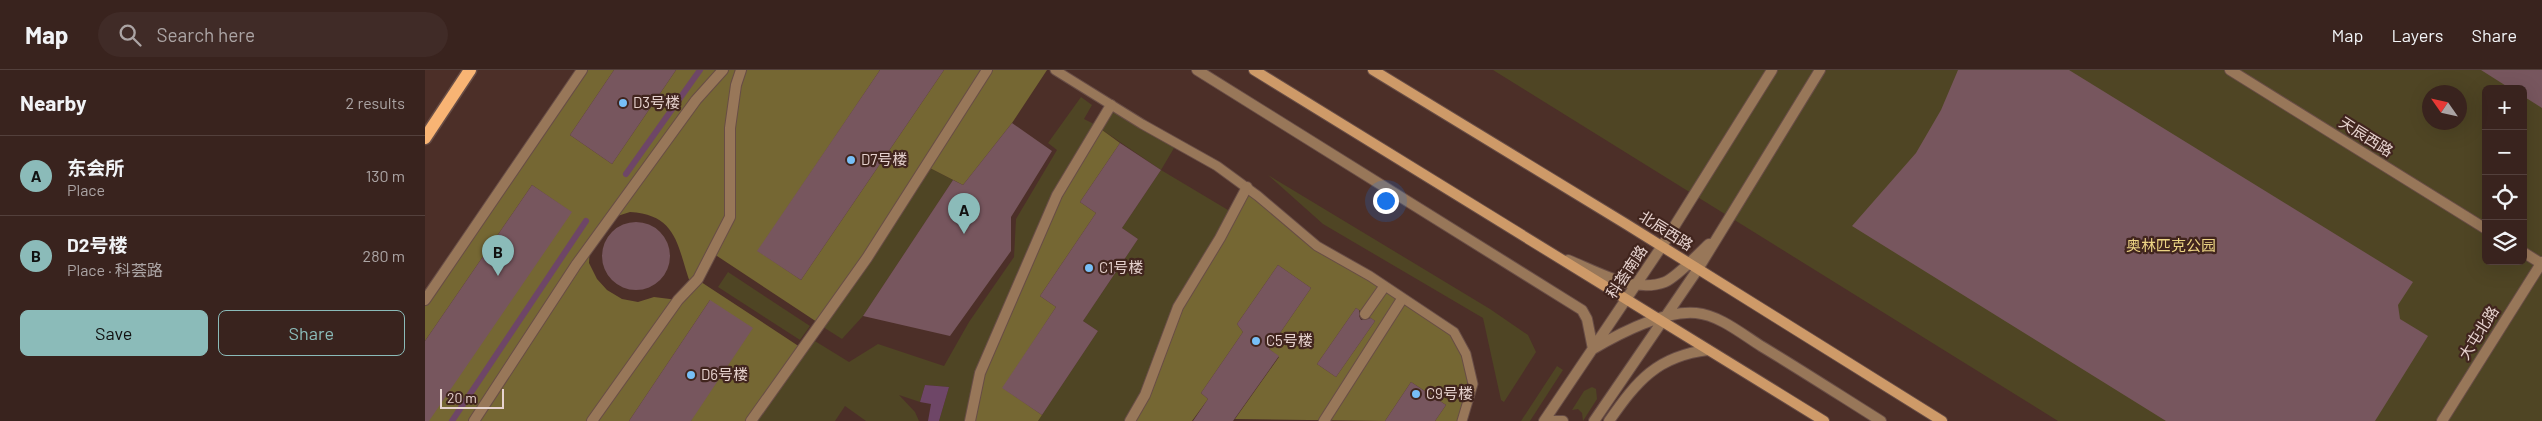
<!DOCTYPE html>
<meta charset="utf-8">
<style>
body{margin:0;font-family:Barlow,"Noto Sans SC",sans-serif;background:#402b27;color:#f1f3f6}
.controls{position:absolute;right:15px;top:15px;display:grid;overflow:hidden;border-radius:8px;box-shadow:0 5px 20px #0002}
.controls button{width:45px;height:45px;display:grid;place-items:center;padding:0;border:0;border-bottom:1px solid #53403c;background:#39231e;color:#f1f3f6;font:25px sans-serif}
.compass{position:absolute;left:1997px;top:15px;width:45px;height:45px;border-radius:50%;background:#39231e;box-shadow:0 5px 20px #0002;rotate:304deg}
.scale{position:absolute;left:15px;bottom:12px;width:64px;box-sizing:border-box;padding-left:5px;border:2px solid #e7d3cf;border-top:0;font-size:14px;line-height:18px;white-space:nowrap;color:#e7d3cf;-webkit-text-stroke:4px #41251e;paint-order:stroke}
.you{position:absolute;left:960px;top:130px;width:18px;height:18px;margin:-12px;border:4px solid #fff;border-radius:50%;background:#1a73e8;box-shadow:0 0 0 8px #1a73e833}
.badge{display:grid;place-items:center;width:32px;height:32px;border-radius:50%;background:#8bbbb9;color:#111;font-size:16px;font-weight:700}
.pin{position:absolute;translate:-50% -41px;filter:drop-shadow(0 1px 2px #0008)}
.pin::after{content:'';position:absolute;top:26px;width:18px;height:15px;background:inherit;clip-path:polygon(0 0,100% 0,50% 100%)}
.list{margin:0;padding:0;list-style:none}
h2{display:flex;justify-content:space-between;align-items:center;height:65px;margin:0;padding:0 20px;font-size:21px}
h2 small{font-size:16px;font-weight:400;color:#aba4a4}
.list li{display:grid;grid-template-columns:32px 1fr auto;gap:15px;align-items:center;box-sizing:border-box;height:80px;padding:0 20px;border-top:1px solid #53403c}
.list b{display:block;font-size:19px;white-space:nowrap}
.list p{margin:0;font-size:16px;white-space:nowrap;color:#aba4a4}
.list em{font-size:16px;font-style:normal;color:#aba4a4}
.actions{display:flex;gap:10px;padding:15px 20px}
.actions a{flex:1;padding:11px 0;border:1px solid #8bbbb9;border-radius:8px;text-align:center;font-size:18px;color:#8bbbb9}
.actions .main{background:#8bbbb9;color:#111}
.icon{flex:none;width:28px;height:28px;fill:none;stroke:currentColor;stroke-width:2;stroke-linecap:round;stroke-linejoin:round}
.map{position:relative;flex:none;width:2117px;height:351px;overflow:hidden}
header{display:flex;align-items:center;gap:30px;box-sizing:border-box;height:70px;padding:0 25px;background:#39231e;border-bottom:1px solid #53403c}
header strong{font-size:24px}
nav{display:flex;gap:28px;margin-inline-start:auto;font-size:18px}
.search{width:350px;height:45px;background:#402b27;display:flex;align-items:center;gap:12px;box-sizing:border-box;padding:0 18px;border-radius:28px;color:#aba4a4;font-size:19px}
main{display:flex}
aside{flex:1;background:#39231e}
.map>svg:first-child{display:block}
.green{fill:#4f4524;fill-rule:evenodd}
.forest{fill:#756733;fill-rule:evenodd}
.water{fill:#6e4667}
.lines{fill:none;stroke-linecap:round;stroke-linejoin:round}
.stream{stroke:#6e4667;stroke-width:6}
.building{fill:#77565e}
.service-casing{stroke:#684d46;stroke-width:11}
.pedestrian-casing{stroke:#684d46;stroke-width:12}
.minor-casing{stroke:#684d46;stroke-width:12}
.tertiary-casing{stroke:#684d46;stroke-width:12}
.secondary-casing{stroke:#684d46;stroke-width:12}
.primary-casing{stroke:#684d46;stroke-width:15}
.service{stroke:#987759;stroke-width:9}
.pedestrian{stroke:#987759;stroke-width:10}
.minor{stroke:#987759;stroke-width:10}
.tertiary{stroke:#987759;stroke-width:10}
.secondary{stroke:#ce9a68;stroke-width:10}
.primary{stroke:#f8b474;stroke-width:12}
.poi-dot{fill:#77bff7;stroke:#41251e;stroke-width:2}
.labels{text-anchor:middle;stroke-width:4.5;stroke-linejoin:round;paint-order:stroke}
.poi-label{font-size:15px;fill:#e7d3cf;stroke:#41251e;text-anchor:start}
.street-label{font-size:15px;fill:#e7d3cf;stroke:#41251e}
.park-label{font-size:15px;fill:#ecd484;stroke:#41251e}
</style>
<header>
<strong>Map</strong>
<div class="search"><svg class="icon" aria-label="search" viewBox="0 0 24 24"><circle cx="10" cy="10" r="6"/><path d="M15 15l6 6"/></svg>Search here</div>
<nav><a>Map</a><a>Layers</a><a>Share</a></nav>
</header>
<main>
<aside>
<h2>Nearby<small>2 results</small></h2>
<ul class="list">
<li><span class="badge">A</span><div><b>东会所</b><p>Place</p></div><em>130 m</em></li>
<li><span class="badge">B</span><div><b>D2号楼</b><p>Place · 科荟路</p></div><em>280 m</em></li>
</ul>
<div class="actions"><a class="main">Save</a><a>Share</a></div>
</aside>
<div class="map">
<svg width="2117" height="351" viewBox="0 0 2117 351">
<rect width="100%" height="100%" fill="#4c2f28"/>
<path class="green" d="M1068,0H2117V351H1633ZM2061,19H2098V191H2061ZM2004,22H2034V52H2004Z
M656,27L667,35L659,49L673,56L686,35L752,73L736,100L808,143L705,351H613L673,261L658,251L713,169L697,158L736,100L673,57L545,351H514L524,317L500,315L495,332L474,325L490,342L494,351H441L420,336L410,351H326L385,268L424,292L453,274L519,296L544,252L589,187L591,149L632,80L623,73Z
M501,96L528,110L438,246L417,269L395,255Z
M843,105L1065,239L1103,265L1111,282L1079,332L1076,330L1058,248L898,154Z
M303,202L385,256L375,270L293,217Z
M1132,296L1138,300L1105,351H1096Z
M1167,317L1171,319L1172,329L1158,351L1157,343L1153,339L1147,340L1159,321Z"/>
<path class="forest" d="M157,0H189L145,65L187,94L251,0H455L333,181L376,210L519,0H622L587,53L538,115L501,96L395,254L286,182L273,210L378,279L326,351H266L285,230L204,351H0L146,142L107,115L0,271V230ZM205,142C254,145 252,178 266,215L253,230L229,227L213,232L197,229L182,220L172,209L164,193L165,176L186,148Z
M673,57L695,73L655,132L671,143L615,226L631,237L578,318L617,345L613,351H545L555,303L632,125Z
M822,117L856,148L1029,262L1048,314L1037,351H1010L1021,335L986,312L960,351L810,349L854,287L844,279L886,218L853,195L812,254L818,262L776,323L783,329L767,351H705L753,237ZM931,238L950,251L911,307L892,294Z"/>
<path class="water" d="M500,315L524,317L514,351H503L506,334L495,332Z"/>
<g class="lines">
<path class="stream" d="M201,104L275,0
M27,351L161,151"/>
</g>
<path class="building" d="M189,0H251L187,94L145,65Z
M455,0H519L376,210L332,181Z
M1533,0H1644L1988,212L1973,235L1975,249L2003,266L1950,351H1741L1427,156L1491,83L1516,40Z
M2056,0H2117V38L2098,26V19H2086Z
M587,53L627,81L586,147V181L525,266L438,246L528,110L538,115Z
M695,73L736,100L697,158L713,169L658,251L673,261L617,345L577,318L631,237L615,226L671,143L655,132Z
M107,115L147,142L4,351H0V271Z
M177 186a34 34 0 1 1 68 0a34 34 0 1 1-68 0Z
M853,195L886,218L844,279L854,286L808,351H768L783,329L776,323L818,262L812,254Z
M285,230L328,258L266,351H204Z
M931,238L934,240V246L936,250L946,248L950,251L911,307L892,294Z
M986,312L1021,335L1010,351H960Z"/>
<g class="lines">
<g class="service-casing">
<path id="service" d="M630,0L717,54L792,96L833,126L892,176L945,206L1029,262L1041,284L1048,314L1037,351"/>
</g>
<g class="pedestrian-casing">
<path id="pedestrian" d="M0,230L157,0
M940,244L959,217
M49,351L151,195L271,30L298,0
M167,351L253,230L273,209L305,147V58L311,15L316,0
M326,351L442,188L562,0
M545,351L555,303L632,125L686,35
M705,351L720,325L753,237L795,168L822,117
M899,351L977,229"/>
</g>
<g class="minor-casing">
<path id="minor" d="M1805,0L2061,159
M2098,182L2117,194"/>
</g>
<g class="tertiary-casing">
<path id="tertiary" d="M772,0L1157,240L1162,249L1168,279C1195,263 1240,240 1271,243C1294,245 1317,264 1336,276C1376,300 1416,326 1456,351
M1143,190C1171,201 1209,224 1240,212C1253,206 1273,184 1284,174
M1119,351L1237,176L1347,0
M1121,351H1138
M1169,351L1273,199L1395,0
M1184,351C1212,311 1232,286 1283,280
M2017,351L2117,192"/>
</g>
<g class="secondary-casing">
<path id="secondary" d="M829,0L1399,351
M948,0L1201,154L1517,351"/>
</g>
<g class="primary-casing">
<path id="primary" d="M0,68L45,0"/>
</g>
<use href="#service" class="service"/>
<use href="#pedestrian" class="pedestrian"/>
<use href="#minor" class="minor"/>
<use href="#tertiary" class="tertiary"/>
<use href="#secondary" class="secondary"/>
<use href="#primary" class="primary"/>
</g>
<g class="poi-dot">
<circle cx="198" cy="33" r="5"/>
<circle cx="426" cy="90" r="5"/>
<circle cx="664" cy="198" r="5"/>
<circle cx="831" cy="271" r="5"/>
<circle cx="266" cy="305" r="5"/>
<circle cx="991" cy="324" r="5"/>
</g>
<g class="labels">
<g class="poi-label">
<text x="208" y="38">D3号楼</text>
<text x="436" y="95">D7号楼</text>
<text x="674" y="203">C1号楼</text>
<text x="841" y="276">C5号楼</text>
<text x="276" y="310">D6号楼</text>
<text x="1001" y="329">C9号楼</text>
</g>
<g class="street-label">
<text transform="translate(1941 67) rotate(32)" y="5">天辰西路</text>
<text transform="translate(1241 161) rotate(32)" y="5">北辰西路</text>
<text transform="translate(1202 202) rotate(-56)" y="5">科荟南路</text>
<text transform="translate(2054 263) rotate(-58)" y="5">大屯北路</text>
</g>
<g class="park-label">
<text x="1746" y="181">奥林匹克公园</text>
</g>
</g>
</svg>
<div class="controls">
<button>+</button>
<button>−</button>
<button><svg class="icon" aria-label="locate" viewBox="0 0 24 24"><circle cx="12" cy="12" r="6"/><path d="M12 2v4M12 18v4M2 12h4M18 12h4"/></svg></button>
<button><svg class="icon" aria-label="layers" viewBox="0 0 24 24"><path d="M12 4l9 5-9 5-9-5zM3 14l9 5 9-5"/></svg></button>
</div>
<svg class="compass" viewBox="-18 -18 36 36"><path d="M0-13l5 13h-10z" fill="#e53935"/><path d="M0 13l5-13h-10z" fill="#aba4a4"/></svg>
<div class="scale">20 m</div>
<div class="you"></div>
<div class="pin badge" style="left:539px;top:164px">A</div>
<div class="pin badge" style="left:73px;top:206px">B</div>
</div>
</main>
